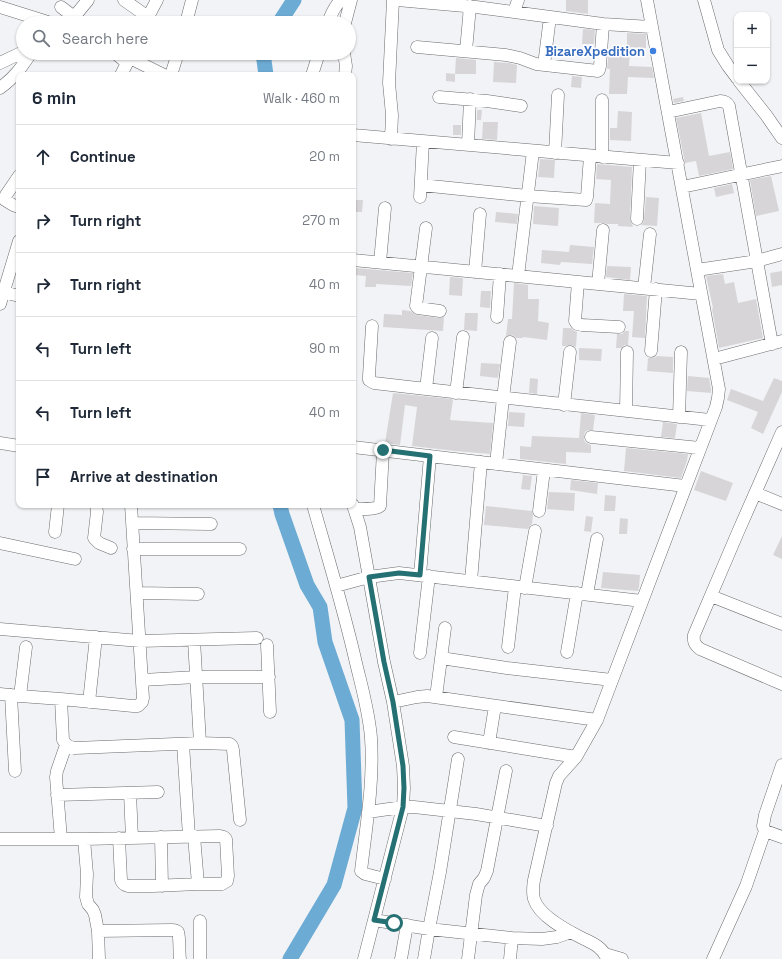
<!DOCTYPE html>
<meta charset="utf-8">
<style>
body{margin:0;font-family:"Space Grotesk",sans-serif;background:#f2f2f3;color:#1f2937}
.controls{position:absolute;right:12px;top:12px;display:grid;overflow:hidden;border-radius:8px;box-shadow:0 1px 3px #0004}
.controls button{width:36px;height:36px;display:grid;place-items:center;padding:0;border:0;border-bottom:1px solid #e0e1e3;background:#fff;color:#1f2937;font:20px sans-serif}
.stop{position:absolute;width:12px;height:12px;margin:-9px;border:3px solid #257072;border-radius:50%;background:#fff}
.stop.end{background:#257072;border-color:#fff;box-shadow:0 1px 4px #0008}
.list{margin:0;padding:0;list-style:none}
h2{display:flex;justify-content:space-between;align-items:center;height:52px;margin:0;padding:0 16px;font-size:17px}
h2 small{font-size:13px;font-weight:400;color:#747a83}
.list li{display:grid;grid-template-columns:26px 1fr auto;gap:12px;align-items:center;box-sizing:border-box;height:64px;padding:0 16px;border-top:1px solid #e0e1e3}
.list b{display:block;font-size:15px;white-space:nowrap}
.list em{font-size:13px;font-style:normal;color:#747a83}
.icon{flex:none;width:22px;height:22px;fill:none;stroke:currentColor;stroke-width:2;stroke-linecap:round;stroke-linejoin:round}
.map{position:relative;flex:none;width:782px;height:959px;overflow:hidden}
.search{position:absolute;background:#fff;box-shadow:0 1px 3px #0004;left:16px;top:16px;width:340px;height:44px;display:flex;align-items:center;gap:10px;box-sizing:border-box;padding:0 14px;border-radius:22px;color:#747a83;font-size:15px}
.panel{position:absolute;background:#fff;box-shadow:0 1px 3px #0004;left:16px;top:72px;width:340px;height:436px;border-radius:8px}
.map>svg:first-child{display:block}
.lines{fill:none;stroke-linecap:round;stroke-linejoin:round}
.river{stroke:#6cabd4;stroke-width:15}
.building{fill:#d7d5d7}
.minor-casing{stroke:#6a6b6d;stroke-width:13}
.minor{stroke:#fff;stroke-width:12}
.route{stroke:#257072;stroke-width:5}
.shop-dot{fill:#3f7fe0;stroke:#fff;stroke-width:1.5}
.labels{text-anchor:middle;stroke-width:3;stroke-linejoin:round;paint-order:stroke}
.shop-label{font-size:13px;font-weight:bold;fill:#366cbe;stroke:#fff;text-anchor:end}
</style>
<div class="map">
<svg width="782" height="959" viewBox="0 0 782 959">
<rect width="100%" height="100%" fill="#f2f3f6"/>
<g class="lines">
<path class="river" d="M279,23L294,0
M263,53L266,75
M280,505L282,514L307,585L320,607L325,642L352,720L355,808L334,885L290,959"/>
</g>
<path class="building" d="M566,0H588V14L566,11Z
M583,29L595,30L594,44H582Z
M627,33L646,34V48L627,47Z
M609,51L630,52L629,66L652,67L654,78L628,77L627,94H609L610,69H607Z
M456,58L476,60V74H455Z
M494,62L509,63L517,65L516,83L493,82Z
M446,73L455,74V82L446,81Z
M572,76L582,77L581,88L571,87Z
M683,97L684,101L674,103L673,99Z
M477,110H482L481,120H477Z
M618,111L632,112L631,141L610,140V128H617Z
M701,113L709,156L730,152L733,169L699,176L696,161L685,163L676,118Z
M483,122H498L497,140L482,139Z
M453,125H461V135H453Z
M540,159L555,160L554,178L538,177Z
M597,164L632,167L630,219L633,227L618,226V224H607L603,223H594L595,203L610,204L611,180L596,179Z
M771,176L779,211L756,216L750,180Z
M732,184L734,193L716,197L714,188Z
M646,197L659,198L657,226L641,225L643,223L644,219Z
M353,200H363L362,212H353Z
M534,206L559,208L558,226L533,224Z
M496,212L518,214L517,224L495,222Z
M570,245L594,247L592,264L561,262L560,265L541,263L542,250L569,252Z
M607,266L631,267L630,280L606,277Z
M355,268L413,273L411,286L376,284V287H365L366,276L354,275Z
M782,271V285L772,287L770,273Z
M723,274L725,284L734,282L738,303L756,299L763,338L719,348L712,309L713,308L706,276Z
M450,277L463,278L462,296L449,295Z
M514,283L528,285V299H539L538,321L549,323L547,340L523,337V338H516L514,336L511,335L506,336L508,319H512Z
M481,291H491L490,308L480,307Z
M624,294L647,296L645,338L632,337L634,311H623Z
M402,310L410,311L417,315L439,318L444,317L443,331L383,327L384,314L402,315Z
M465,313H478L477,331L464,330Z
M563,328H571L573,330L577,332L576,347L570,345L566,346H562Z
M625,331H629L628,345H624L621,348H616L617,334H622Z
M579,348L602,349L601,361L579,360Z
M657,356L673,357V373L647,371L648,358H654Z
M481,363L500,364L498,378L480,376Z
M688,376L709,378L711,389V393L687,391Z
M530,378L538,379L537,394L529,393Z
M774,378L782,381V392L763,434L751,428L758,412L727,400L731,389L763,401Z
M393,393L452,399L453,400L450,420L493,423L490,454L455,451L412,446L417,407L405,405L400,445L385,443Z
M509,412L525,413L524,427L508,426Z
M581,413L595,415L593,430H588L585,432L584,436V440L586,443L591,445V453L566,452V464L520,459V446L531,447L532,436L579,438Z
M663,422L677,424L675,438L661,437Z
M626,448L688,454L687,461L681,478L624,471Z
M701,471L733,483L726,501L694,490Z
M523,475L532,476L530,490L521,489Z
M571,480L598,483L597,494L570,490Z
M549,492L575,493L574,511L547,509Z
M605,495L616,496L615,511H604Z
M486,506L532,511L533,515L532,524L530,526L528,529L484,525Z
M586,516L593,517L591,532L584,531Z
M620,518L628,519L627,534H619Z
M782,536V559L773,555Z
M603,572L640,575L639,587L638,591L601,588Z"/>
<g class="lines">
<g class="minor-casing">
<path id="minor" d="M124,0L148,17L157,0
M397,0L476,7L603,24L651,27
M704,0L718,50L728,66L737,78
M0,7L51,23
M61,7L74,17L88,0
M514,12L518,0
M186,23L192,0
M328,23C331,14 334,7 341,0
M345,23L351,0
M417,47L506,55L520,58L536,64L598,71L599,70L600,66L603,24
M466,51L470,6
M115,53L127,63L131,55
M344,53L346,66L345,75
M130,58L164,75
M0,63L23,52
M544,65L550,17
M121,75L127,63
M171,75L178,53
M312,75L319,53
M739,81L766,115L782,138
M0,88C15,77 21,68 31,53
M439,97L487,101L521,106
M602,100V157
M668,112L720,101C724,101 727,102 729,106L772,344
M353,135L678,163
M391,139L392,115L389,83L393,0
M468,145L470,99
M555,153L558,95
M19,176L6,195L5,200L13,205L19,207
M421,185L528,196L586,200L587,197L590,156
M682,187L782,166
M420,197L423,142
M637,219L640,160
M426,228L416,306L418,308L440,311
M353,260L701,294
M380,262L385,208
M697,270L757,261L782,254
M475,272L480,214
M518,276L533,151
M578,282L575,321L577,324L582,325L619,327
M598,284L603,230
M644,288L650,234
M0,291L19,296
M0,304L19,241
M497,317L500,274
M372,326L369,376V380L374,383L426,389L710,420
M651,351L656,289
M714,359L782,341
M426,389L432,338
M456,393L463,337
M564,405L570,352
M626,411L627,352
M679,417L681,352
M782,432L738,532L694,635C693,642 695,645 700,649L782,684
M591,437L700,448
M0,443L19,446
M353,447L685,486
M496,464L503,398L510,342
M755,493L782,504
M96,505L97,512L94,538L99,543L111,548
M313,505C328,558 344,610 356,663C362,688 369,712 371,738C374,782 366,827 361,871L365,874L385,879
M353,505L360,527L384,662L393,702L403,766L404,788L403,807L364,959
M354,509C363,509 374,510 380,506L383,451
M539,511L544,470
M132,523L211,524
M55,532L58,505
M0,543L75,559
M133,549H240
M420,575L430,456
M471,581L481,462
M336,586L369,577L399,573L642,601
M525,588L535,531
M137,593L198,594
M587,594L597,539
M711,596L782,624
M0,629L140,641L257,638
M194,640L200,743
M267,645L270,712
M508,647L515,587
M567,652L577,593
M420,653L429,576
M441,658L507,668L612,680
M142,680L197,677H269
M0,694L20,696L61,699L133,706H138L142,702L143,698L131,505
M11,695L15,771
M20,696L26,647
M436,697L445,628
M61,699L63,740C66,745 68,747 75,748L200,743L230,744L232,746L233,750L240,820
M89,702L96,637
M393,702L417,697L427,696L597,720
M454,737L576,757
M489,743L495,706
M183,744L189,836
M130,793L132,838
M57,795L158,792
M368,812L403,807H414L476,814L547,826
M765,831L782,837
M161,837L162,886
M119,838L121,880C122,884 124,885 128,886H153L198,884L194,836
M0,839H84L220,836L224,837L226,839L228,876L227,881L222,884H198
M61,839L56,777L57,771L66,745
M84,839L87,874L86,897L88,904L93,910L95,915L98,931
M374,920L429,929L512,938L542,939L557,937L571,932
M200,921V959
M605,954L622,959
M99,959L98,931L172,930C174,930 176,930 178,932C180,937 179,953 180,959
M401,959L407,925
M424,959L429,929L440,872L458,759
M468,959L476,895L479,884L484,878L487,871L506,771
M510,959L512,938
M607,959C603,947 592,943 582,938C566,930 539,916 534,899C532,892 533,886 534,880L556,783L559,776L576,757L597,720L716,407L718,398L719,389L647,0
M713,959L746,886L765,831L763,826L765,815L782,765"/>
</g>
<use href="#minor" class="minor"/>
</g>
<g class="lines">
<path class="route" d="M383,450L430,456L420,575L399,573L369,577L384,662L393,702L403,766L404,788L403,807L374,920L394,923"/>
</g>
<circle class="shop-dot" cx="653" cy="51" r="4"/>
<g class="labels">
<g class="shop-label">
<text x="645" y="56">BizareXpedition</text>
</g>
</g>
</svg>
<div class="controls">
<button>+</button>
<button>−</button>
</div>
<div class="stop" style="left:394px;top:923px"></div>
<div class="stop end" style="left:383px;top:450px"></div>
<div class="search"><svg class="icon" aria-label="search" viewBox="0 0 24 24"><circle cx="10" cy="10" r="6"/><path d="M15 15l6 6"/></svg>Search here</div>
<section class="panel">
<h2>6 min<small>Walk · 460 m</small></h2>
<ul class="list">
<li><svg class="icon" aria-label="ahead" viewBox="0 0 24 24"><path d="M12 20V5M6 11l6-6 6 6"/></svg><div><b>Continue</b></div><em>20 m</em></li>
<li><svg class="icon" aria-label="right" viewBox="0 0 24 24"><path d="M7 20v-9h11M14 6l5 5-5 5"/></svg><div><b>Turn right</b></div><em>270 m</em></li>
<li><svg class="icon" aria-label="right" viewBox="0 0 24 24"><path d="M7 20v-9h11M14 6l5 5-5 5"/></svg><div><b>Turn right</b></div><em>40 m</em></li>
<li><svg class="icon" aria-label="left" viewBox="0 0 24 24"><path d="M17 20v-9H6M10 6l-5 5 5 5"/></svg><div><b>Turn left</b></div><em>90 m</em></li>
<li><svg class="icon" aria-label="left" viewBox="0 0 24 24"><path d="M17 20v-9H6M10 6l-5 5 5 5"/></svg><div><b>Turn left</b></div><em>40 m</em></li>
<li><svg class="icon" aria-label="arrive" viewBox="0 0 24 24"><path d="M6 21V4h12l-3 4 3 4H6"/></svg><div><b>Arrive at destination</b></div></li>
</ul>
</section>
</div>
